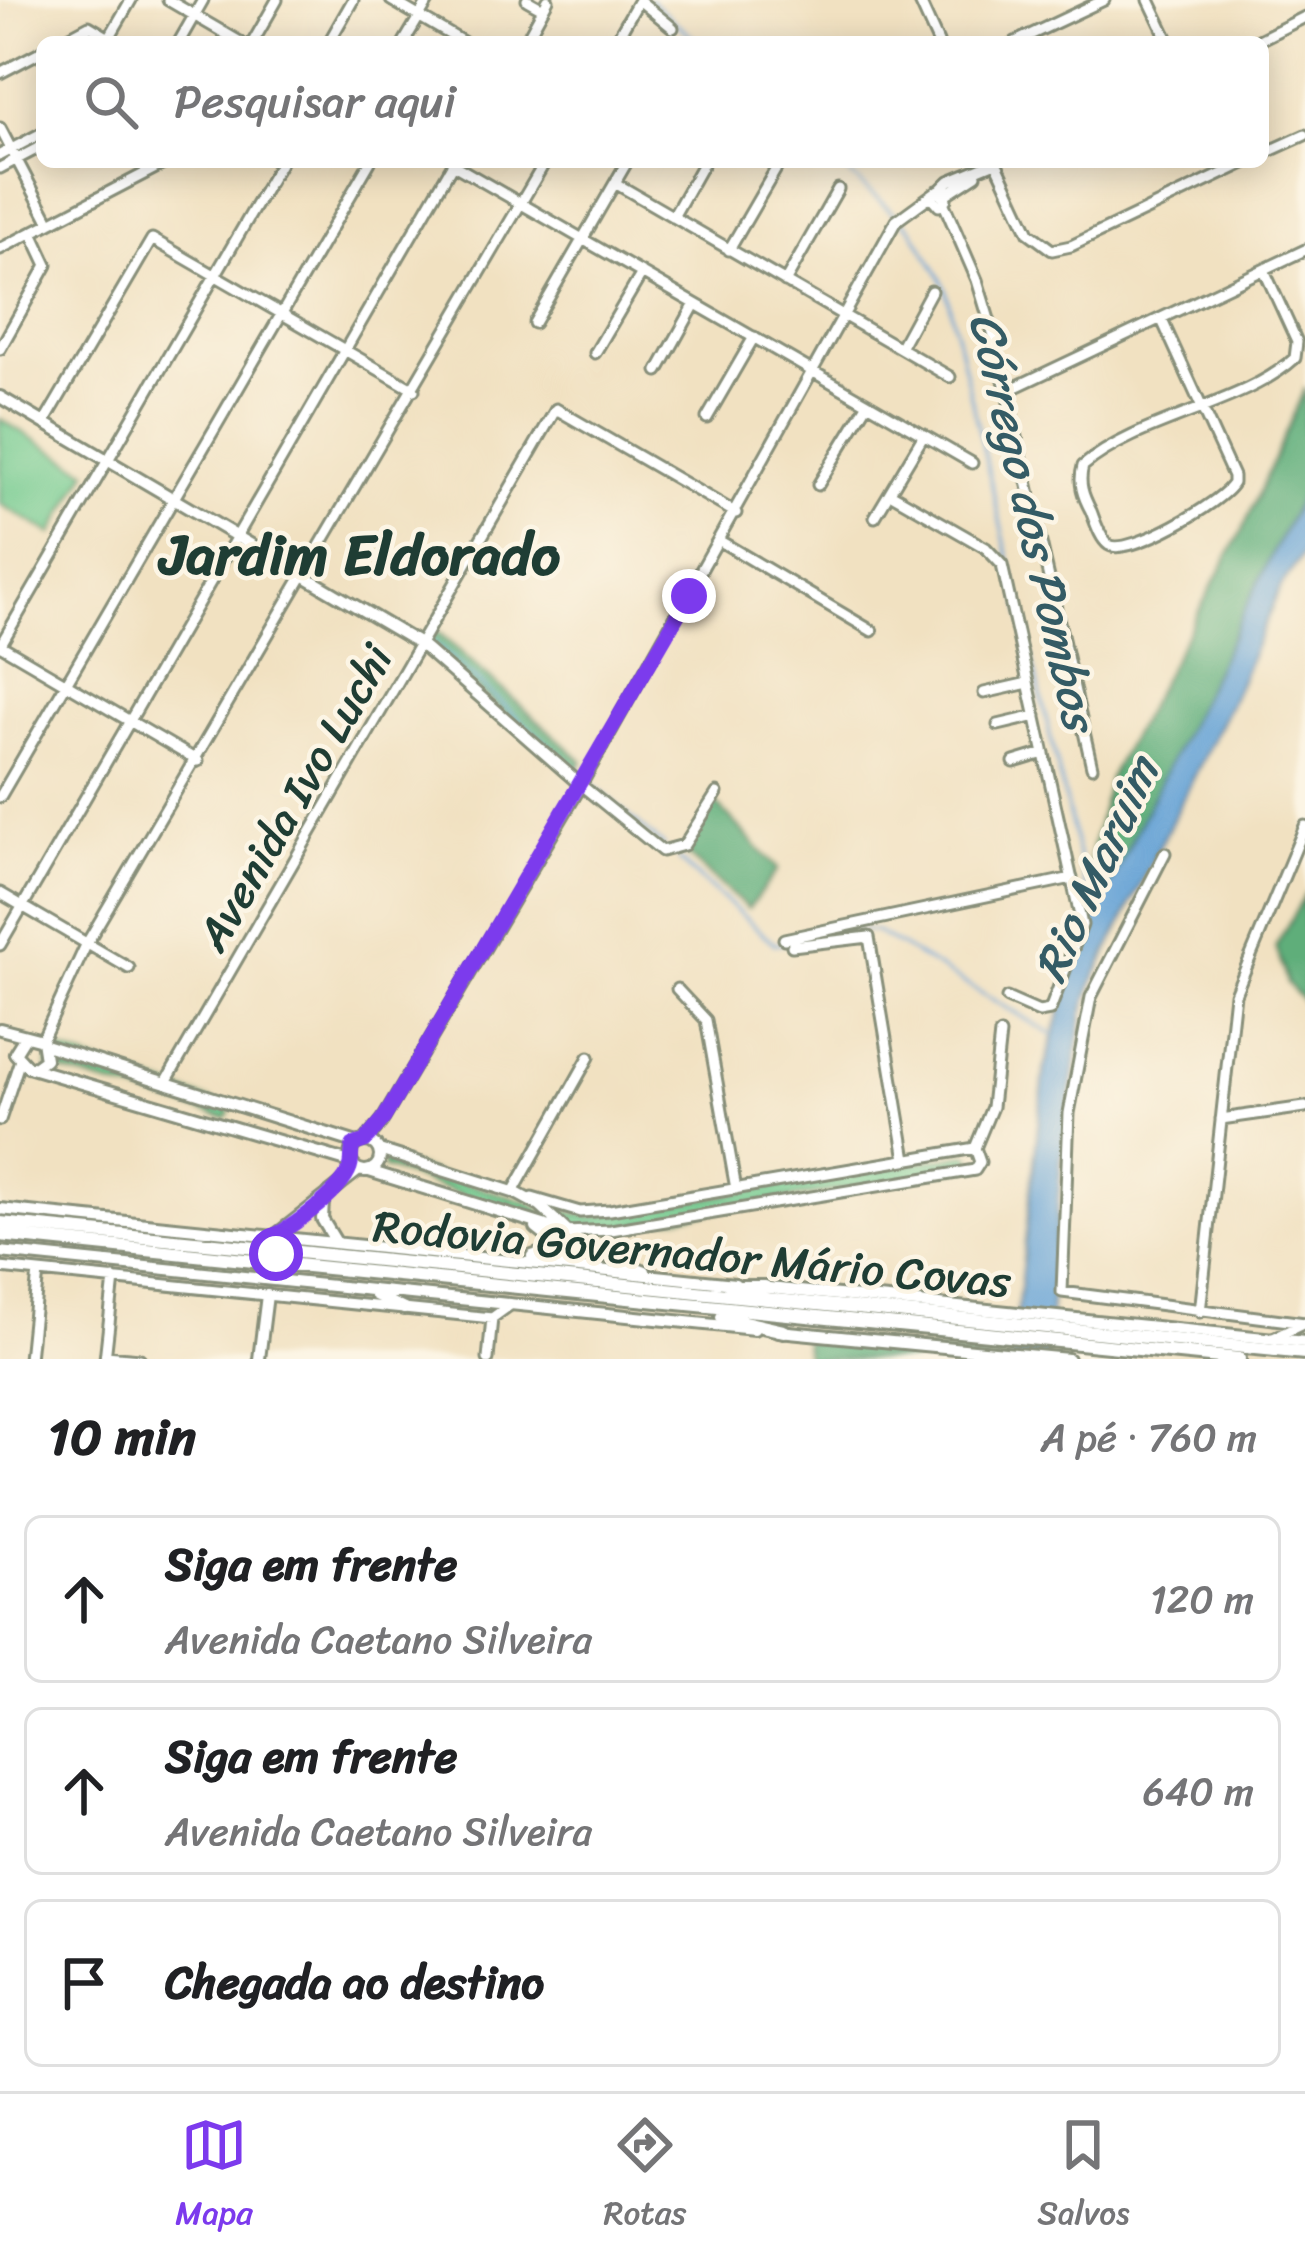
<!DOCTYPE html>
<html lang="pt">
<meta charset="utf-8">
<style>
body{margin:0;font-family:Sriracha,sans-serif;background:#f6f6f6;color:#202124}
.stop{position:absolute;width:36px;height:36px;margin:-27px;border:9px solid #7c3aed;border-radius:50%;background:#fff}
.stop.end{background:#7c3aed;border-color:#fff;box-shadow:0 3px 12px #0008}
.list{margin:0;padding:0;list-style:none}
h2{display:flex;justify-content:space-between;align-items:center;height:156px;margin:0;padding:0 48px;font-size:51px}
h2 small{font-size:39px;font-weight:400;color:#757577}
.list li{display:grid;grid-template-columns:78px 1fr auto;gap:36px;align-items:center;box-sizing:border-box;height:168px;margin:0 24px 24px;padding:0 24px;border:3px solid #e0e0e0;border-radius:18px}
.list b{display:block;font-size:45px;white-space:nowrap}
.list p{margin:0;font-size:39px;white-space:nowrap;color:#757577}
.list em{font-size:39px;font-style:normal;color:#757577}
.icon{flex:none;width:66px;height:66px;fill:none;stroke:currentColor;stroke-width:2;stroke-linecap:round;stroke-linejoin:round}
.map{position:relative;flex:none;width:1305px;height:1359px;overflow:hidden}
.search{position:absolute;background:#fff;box-shadow:0 6px 30px #0003;left:36px;right:36px;top:36px;height:132px;display:flex;align-items:center;gap:30px;box-sizing:border-box;padding:0 42px;border-radius:18px;color:#757577;font-size:45px}
.sheet{height:732px;background:#fff}
nav{display:flex;justify-content:space-around;align-items:center;box-sizing:border-box;height:168px;border-top:3px solid #e0e0e0;background:#fff;font-size:33px;color:#757577}
nav a{display:grid;justify-items:center;gap:6px}
nav .on{color:#7c3aed}
.map>svg:first-child{display:block}
.green{fill:#73ca8f;stroke:#498462;stroke-width:3}
.forest{fill:#5eae7a;stroke:#3e7657;stroke-width:3}
.water{fill:#65a2d6;stroke:#427085;stroke-width:3}
.lines{fill:none;stroke-linecap:round;stroke-linejoin:round}
.stream{stroke:#65a2d6;stroke-width:3}
.minor-casing{stroke:#888f7a;stroke-width:15}
.major-casing{stroke:#888f7a;stroke-width:16}
.highway-casing{stroke:#888f7a;stroke-width:18}
.minor{stroke:#fff;stroke-width:9}
.major{stroke:#fff;stroke-width:10}
.highway{stroke:#fff;stroke-width:12}
.highway-bridge-casing{stroke:#888f7a;stroke-width:18;stroke-linecap:butt}
.highway-bridge{stroke:#fff;stroke-width:12}
.route{stroke:#7c3aed;stroke-width:15}
.labels{text-anchor:middle;stroke-width:9;stroke-linejoin:round;paint-order:stroke}
.street-label{font-size:45px;fill:#1f3d34;stroke:#fcf5e5}
.water-label{font-size:48px;font-style:italic;fill:#345b65;stroke:#fcf5e5}
.district-label{font-size:57px;font-weight:bold;fill:#1f3d34;stroke:#fcf5e5}
</style>
<div class="map">
<svg width="1305" height="1359" viewBox="0 0 1305 1359">
<rect width="100%" height="100%" fill="#fcf5e5"/>
<filter id="ink" filterUnits="userSpaceOnUse"><feTurbulence type="fractalNoise" baseFrequency=".00833" numOctaves="2"/><feDisplacementMap in="SourceGraphic" scale="24" xChannelSelector="R" yChannelSelector="G"/><feConvolveMatrix kernelMatrix="1 2 1 2 8 2 1 2 1" color-interpolation-filters="sRGB"/></filter>
<filter id="wash" filterUnits="userSpaceOnUse"><feTurbulence type="fractalNoise" baseFrequency=".004" numOctaves="4" result="noise"/><feDisplacementMap in="SourceGraphic" scale="48" xChannelSelector="R" yChannelSelector="G"/><feGaussianBlur stdDeviation="2.7" result="paint"/><feColorMatrix in="noise" values="0 0 0 0 0 0 0 0 0 0 0 0 0 0 0 0 0 1.4 0 .05"/><feComposite in="paint" operator="in"/></filter>
<g filter="url(#wash)">
<rect width="100%" height="100%" fill="#f1e1c1"/>
<path class="green" d="M0,419L88,471L52,534L0,504Z
M52,1048L224,1105L230,1112L226,1118L47,1067Z
M967,1154L973,1159L968,1168L622,1227L568,1230L549,1208L593,1217Z
M386,1158L532,1204L561,1229L383,1167Z"/>
<path class="forest" d="M1305,388V487L1102,901L1090,858L1109,778L1245,525Z
M436,630L583,761L575,774L425,646Z
M715,802L778,869L748,909L685,853Z
M1305,895V1003L1287,983L1276,946Z
M805,1340L1010,1358V1359H807Z"/>
<path class="water" d="M1305,487V551L1280,588L1233,698L1093,981L1083,1013L1061,1160L1047,1359H1012L1045,1065L1073,972L1102,901Z"/>
<g class="lines">
<path class="stream" d="M650,0L698,42
M836,162L911,228L945,286L1095,927
M433,642L579,772
M594,786L664,846
M678,860L775,944H783
M851,929L877,932L1053,1035"/>
</g>
</g>
<g filter="url(#ink)">
<g class="lines">
<g class="minor-casing">
<path id="minor" d="M168,0L240,42
M391,0L463,42
M527,0L543,9
M639,0L673,28
M919,0L938,42
M1149,0L1169,42
M109,38L131,0
M59,42L89,26L116,42
M179,42L203,0
M253,42L277,0
M329,42L353,0
M404,42L429,0
M525,42L548,0
M615,42L639,0
M1015,42L1104,0
M1255,42L1305,17
M0,73L42,51
M0,128L50,223
M1263,154L1305,135
M0,155L42,133
M996,162L1029,233L1052,250L1071,246L1247,162
M452,164L972,463
M0,168L42,146
M615,183L950,377
M939,191L949,181L995,162
M945,195L976,175
M944,204L977,280L994,336L1092,767
M673,217L704,162
M0,249L167,162
M729,250L780,162
M785,282L838,189
M1161,318L1233,476V483C1223,502 1128,557 1109,545C1100,539 1095,521 1091,511C1083,496 1078,483 1083,466C1140,418 1243,406 1295,358L1297,342L1264,270
M534,323L627,162
M900,348L931,291
M0,349L47,265L32,233
M595,353L642,273
M658,371L695,304
M1007,391L1305,250
M707,418L754,337
M44,423L152,239L414,390
M818,485L868,403
M890,493L986,548L1002,565L1082,925L1050,1010L1039,1012L1007,998
M875,517L924,435
M720,541L872,631
M0,645L198,761
M0,646L281,162
M984,693L1028,683
M998,725L1036,716
M1014,762L1044,753
M717,793L684,845L662,851L581,785L896,221L937,191L946,199L939,206L932,198
M0,797L370,162
M1165,853L1091,997L1069,1113L1062,1292L1305,1323
M0,893L129,968
M784,939L1072,878
M0,945L454,162
M792,946L869,937L906,1159
M677,989L706,1020L736,1189
M42,1040L87,943L545,162
M166,1082L556,409L736,513
M1221,1119L1305,1107
M0,1120L19,1063
M975,1148L992,1107L1000,1034
M513,1192L589,1057
M532,1198L580,1212L610,1210L975,1148
M566,1232L611,1230L975,1170L980,1162L975,1148
M0,1268L492,1318L510,1305
M1200,1312L1235,994L1305,826
M1273,1338L1305,1323
M106,1356L140,1359
M29,1359L38,1272
M105,1359L114,1279
M488,1359L492,1318"/>
</g>
<g class="major-casing">
<path id="major" d="M0,397L420,644L581,785L382,1121L365,1141
M0,1029L42,1040L45,1059L34,1067
M25,1037L15,1053L28,1067L350,1162
M45,1045L357,1143
M350 1156a15 15 0 1 1 30 0a15 15 0 1 1-30 0Z
M379,1150L516,1193L540,1206L584,1247L645,1271
M369,1171L566,1232
M323,1202L322,1219L336,1242
M0,1209L735,1284
M277,1234L359,1170
M0,1252L754,1329
M532,1256L553,1249L551,1240L536,1228
M759,1287L1305,1342
M375,1295L404,1309
M779,1331L1068,1359
M259,1359L267,1295"/>
</g>
<g class="highway-casing">
<path id="highway" d="M0,1223L267,1249
M0,1235L264,1262
M289,1251L1305,1353
M287,1264L1239,1359
M730,1287H765
M722,1317L784,1331"/>
</g>
<use href="#minor" class="minor"/>
<use href="#major" class="major"/>
<use href="#highway" class="highway"/>
<g class="highway-bridge-casing">
<path id="highway-bridge" d="M267,1249L289,1251
M264,1262L287,1264"/>
</g>
<use href="#highway-bridge" class="highway-bridge"/>
</g>
</g>
<g class="lines" filter="url(#ink)">
<path class="route" d="M276,1254L273,1236C294,1226 347,1188 351,1164C352,1157 351,1151 353,1145L365,1141L384,1118L689,596"/>
</g>
<g class="labels">
<g class="street-label">
<text transform="translate(294 797) rotate(-60)" y="16">Avenida Ivo Luchi</text>
<text transform="translate(692 1253) rotate(5)" y="16">Rodovia Governador Mário Covas</text>
</g>
<g class="water-label">
<text transform="translate(1034 521) rotate(77)" y="17">Córrego dos Pombos</text>
<text transform="translate(1095 869) rotate(-66)" y="17">Rio Maruim</text>
</g>
<g class="district-label">
<text x="360" y="574">Jardim Eldorado</text>
</g>
</g>
</svg>
<div class="stop" style="left:276px;top:1254px"></div>
<div class="stop end" style="left:689px;top:596px"></div>
<div class="search"><svg class="icon" aria-label="search" viewBox="0 0 24 24"><circle cx="10" cy="10" r="6"/><path d="M15 15l6 6"/></svg>Pesquisar aqui</div>
</div>
<section class="sheet">
<h2>10 min<small>A pé · 760 m</small></h2>
<ul class="list">
<li><svg class="icon" aria-label="ahead" viewBox="0 0 24 24"><path d="M12 20V5M6 11l6-6 6 6"/></svg><div><b>Siga em frente</b><p>Avenida Caetano Silveira</p></div><em>120 m</em></li>
<li><svg class="icon" aria-label="ahead" viewBox="0 0 24 24"><path d="M12 20V5M6 11l6-6 6 6"/></svg><div><b>Siga em frente</b><p>Avenida Caetano Silveira</p></div><em>640 m</em></li>
<li><svg class="icon" aria-label="arrive" viewBox="0 0 24 24"><path d="M6 21V4h12l-3 4 3 4H6"/></svg><div><b>Chegada ao destino</b></div></li>
</ul>
</section>
<nav>
<a class="on"><svg class="icon" aria-label="map" viewBox="0 0 24 24"><path d="M3 6l6-2 6 2 6-2v14l-6 2-6-2-6 2zM9 4v14M15 6v14"/></svg>Mapa</a>
<a><svg class="icon" aria-label="directions" viewBox="0 0 24 24"><path d="M12 3l9 9-9 9-9-9zM9 14v-3h6M13 9l2 2-2 2"/></svg>Rotas</a>
<a><svg class="icon" aria-label="saved" viewBox="0 0 24 24"><path d="M7 4h10v16l-5-4-5 4z"/></svg>Salvos</a>
</nav>
